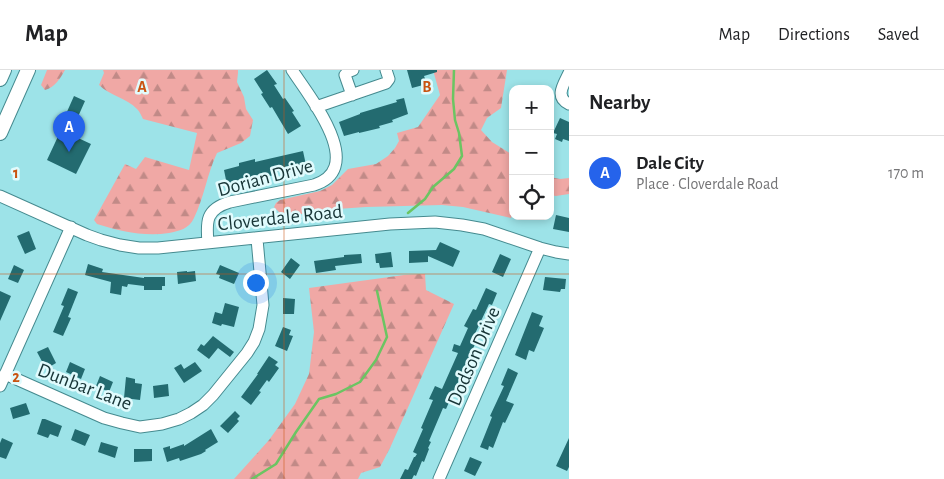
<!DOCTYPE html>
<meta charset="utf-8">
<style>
body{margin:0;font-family:"Alegreya Sans",sans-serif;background:#f2f2f2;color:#202124}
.controls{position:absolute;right:15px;top:15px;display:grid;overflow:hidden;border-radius:10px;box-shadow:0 2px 8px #0003}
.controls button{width:45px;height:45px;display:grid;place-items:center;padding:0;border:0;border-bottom:1px solid #e0e0e0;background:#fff;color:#202124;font:25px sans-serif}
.you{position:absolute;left:255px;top:212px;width:18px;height:18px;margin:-12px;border:4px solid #fff;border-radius:50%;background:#1a73e8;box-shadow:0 0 0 8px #1a73e833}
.badge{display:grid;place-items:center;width:32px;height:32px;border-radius:50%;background:#2563eb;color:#fff;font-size:16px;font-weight:700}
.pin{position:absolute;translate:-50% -41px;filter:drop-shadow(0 1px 2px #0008)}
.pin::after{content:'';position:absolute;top:26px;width:18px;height:15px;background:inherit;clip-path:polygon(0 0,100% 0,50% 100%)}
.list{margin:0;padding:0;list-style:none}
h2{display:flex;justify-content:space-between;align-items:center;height:65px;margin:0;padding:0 20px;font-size:21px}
h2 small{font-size:16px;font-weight:400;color:#757577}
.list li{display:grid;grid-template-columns:32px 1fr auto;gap:15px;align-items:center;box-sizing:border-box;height:75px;padding:0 20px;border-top:1px solid #e0e0e0}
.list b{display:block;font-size:19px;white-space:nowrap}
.list p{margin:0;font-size:16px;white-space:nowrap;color:#757577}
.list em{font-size:16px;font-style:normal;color:#757577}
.icon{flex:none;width:28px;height:28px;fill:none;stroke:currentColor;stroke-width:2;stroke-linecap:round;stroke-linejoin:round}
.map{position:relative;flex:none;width:569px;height:409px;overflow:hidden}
header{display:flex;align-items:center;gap:30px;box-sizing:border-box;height:70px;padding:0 25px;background:#fff;border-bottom:1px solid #e0e0e0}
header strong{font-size:24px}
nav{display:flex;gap:28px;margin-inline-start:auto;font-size:18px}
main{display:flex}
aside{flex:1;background:#fff}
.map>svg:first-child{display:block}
.forest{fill:url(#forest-firs)}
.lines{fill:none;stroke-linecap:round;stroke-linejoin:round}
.stream{stroke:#6bc562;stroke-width:2.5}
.building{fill:#236b70}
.minor-casing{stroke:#458a8f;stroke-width:13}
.major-casing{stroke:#458a8f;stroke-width:16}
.minor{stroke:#fff;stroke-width:11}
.major{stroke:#fff;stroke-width:14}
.grid{fill:none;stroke:#c95412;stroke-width:1;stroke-opacity:0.55}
.labels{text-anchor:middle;stroke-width:5;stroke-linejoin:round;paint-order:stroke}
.street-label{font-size:20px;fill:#183537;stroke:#e1fbfd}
.grid-label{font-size:16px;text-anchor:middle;font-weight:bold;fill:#c95412;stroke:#e1fbfd;stroke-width:5;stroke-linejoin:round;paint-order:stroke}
</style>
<header>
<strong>Map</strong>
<nav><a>Map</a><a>Directions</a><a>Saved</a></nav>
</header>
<main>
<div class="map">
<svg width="569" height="409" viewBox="0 0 569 409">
<defs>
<pattern id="forest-firs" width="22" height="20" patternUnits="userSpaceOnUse" patternTransform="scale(1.25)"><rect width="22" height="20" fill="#f0a8a5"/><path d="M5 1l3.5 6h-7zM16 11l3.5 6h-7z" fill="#c18a87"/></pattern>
</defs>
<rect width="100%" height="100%" fill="#9de3e8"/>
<path class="forest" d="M47,0H65C60,9 55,17 45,20L41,15Z
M103,0H238V3L237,12L244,27L246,39L253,50L250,66L241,73L217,83C207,104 204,128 194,148C189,159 179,161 169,163C144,167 120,161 97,154L94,150L125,94L136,99L145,87L189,100L197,63L143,49C141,45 140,42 137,39C127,28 110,26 99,15L104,3Z
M433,0H507L501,38L487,48L481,60L492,72L513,85V142L511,148L463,137L442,135L366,137L337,139L311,144H281L274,137L276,133L280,130L320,121L332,115L348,99L376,94L388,86L395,78L399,71L397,63L418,57L440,25Z
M550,107L560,109L569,108V124L556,126L550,125Z
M425,204L426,220L454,234L390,378L380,397L361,403L358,409H234L269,370L295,334L309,304L314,262L309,218L404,205Z"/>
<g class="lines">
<path class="stream" d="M408,143L425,129L433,117L454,99L462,86L459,63L455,50L453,29L454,0
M252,409L276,394L296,362L319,329L336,324L360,312L376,290L387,267L377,221"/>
</g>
<path class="building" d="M267,0L277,14L274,15L283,29L285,28L294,41L292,42L301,56L288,64L272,37L270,38L261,24L263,23L254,9Z
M407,0H437V2L424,6L427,14L412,18Z
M74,26L85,31L77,49L66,44Z
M404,28L408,44L392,50L393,52L379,56L380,58L359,63V62L344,66L339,52L360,44V43L397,32L396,30Z
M560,48L569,52V71L563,69L562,72L555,69L557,64L553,63Z
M61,60L91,74L76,104L47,90Z
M303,81L306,95L297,97V98L274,102L275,105L258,108V105L242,109L243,111L227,115L224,100L239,96V93L255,89V92Z
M556,145L569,148V162L553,159Z
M29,161L36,179L25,184L17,166Z
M440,172L460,181L453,197L428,186V192L409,193V181L436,180Z
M391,182L393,197L380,198L379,193H376L375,184Z
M361,184L362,193L335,196L336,200L316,203L314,191L344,187V185Z
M500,184L511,189L503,207L492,202Z
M291,188L300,195L290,209L281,202Z
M88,194L103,199L102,202L144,208V207H165V216H162V220H144V216L128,214L127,217L122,216L121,225L110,223L111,212L85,205Z
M14,195L24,200L18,213L8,209Z
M220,195L239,203L234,214L219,208L220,205L216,204Z
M187,201V202L195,201L196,211L178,214L177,202Z
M545,207L566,209L565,219H561L560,222L543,220Z
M68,218L78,222L68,247L71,248L63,266L53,262L64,236L61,235Z
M486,218L497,223L492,235L489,234L472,270L476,272L446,339L443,338L429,371L431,372L428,378L429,379L424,392L422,391L416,406L414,405L412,409H400L405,399L408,400L414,387H415L417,384L413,382L423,359L421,358L433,330L429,329L435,316L442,319L458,283L452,281L454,274L460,276L468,258L464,256L473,239L476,240Z
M0,221L11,226L0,251Z
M283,228L295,229L294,244H283Z
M225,233L239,237L234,257L222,254L221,256L212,253L215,242L222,244Z
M532,242L543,246L539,256L544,258L534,282L529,280L526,290L515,285Z
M283,257L291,260L289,265L293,266L287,281L275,276Z
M213,266L234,282L230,287L218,278L209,289L197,280L201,274L204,276Z
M48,277L56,293L46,299L37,282Z
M269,286L278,292L275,295L279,298L269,312L267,310L259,321L261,322L251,335L241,327L258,304H257Z
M70,292L85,299L81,309L66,302Z
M195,292L202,301L184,313L174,298L181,294L184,299Z
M508,298L518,303L506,331L514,334L505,353L503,352L493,378L489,376L488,380L480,377L492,347L490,346L504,316L501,315Z
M100,306L113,312L109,322L96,316Z
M126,307L135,309V313L142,314L140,330L124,328Z
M168,314L169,326L154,328L153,316Z
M26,333L30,344L13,349L10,338Z
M235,341L240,346L237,349L239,351L228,363L220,356Z
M42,349H45L62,356L58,367L50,364L48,368L37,364Z
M75,359L90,365L85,376L71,370Z
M211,359L218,372L205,380L206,381L201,384L180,391L179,388L167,392L163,378L170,376V379L184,374V376Z
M2,368L13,373L6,389L0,387V373Z
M569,368V397L567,401L556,396Z
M101,372L118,377L115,388L98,382Z
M134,379H152V391L134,392Z
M470,387L482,392L475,406L464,401Z"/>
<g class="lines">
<g class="minor-casing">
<path id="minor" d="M569,3C564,14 554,27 569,34
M352,25L345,5L348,2L353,0
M316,37L386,13L389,9L386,0
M0,126L87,165L101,170L120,175L139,178H158L390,154L435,152L462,155L484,159L540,178L556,182L569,184
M208,173C206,151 206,139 230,132L314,115C368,98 309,26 292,0
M5,304L104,348L122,353L140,357L162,354L179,349L191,343L203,335L213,325L247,283L254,272L259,259L263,235L257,169
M0,316L71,157
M439,409L540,178"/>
</g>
<g class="major-casing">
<path id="major" d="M0,9L4,0
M0,63L28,0"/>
</g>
<use href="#minor" class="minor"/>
<use href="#major" class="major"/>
</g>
<path class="grid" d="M284,0V409M0,204H569"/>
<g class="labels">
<g class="street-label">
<text transform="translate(265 107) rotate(-15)" y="7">Dorian Drive</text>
<text transform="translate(280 147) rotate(-6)" y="7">Cloverdale Road</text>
<text transform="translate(473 286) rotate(-67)" y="7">Dodson Drive</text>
<text transform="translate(85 316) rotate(21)" y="7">Dunbar Lane</text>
</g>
</g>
<g class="grid-label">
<text x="142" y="22">A</text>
<text x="427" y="22">B</text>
<text x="16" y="108">1</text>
<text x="16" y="312">2</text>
</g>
</svg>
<div class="controls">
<button>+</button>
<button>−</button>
<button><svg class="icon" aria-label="locate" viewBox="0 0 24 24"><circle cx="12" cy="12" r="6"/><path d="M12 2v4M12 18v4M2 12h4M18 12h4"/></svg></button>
</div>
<div class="you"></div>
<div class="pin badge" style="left:69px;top:82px">A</div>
</div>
<aside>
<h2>Nearby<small></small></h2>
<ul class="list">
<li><span class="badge">A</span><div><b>Dale City</b><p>Place · Cloverdale Road</p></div><em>170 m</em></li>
</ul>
</aside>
</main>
